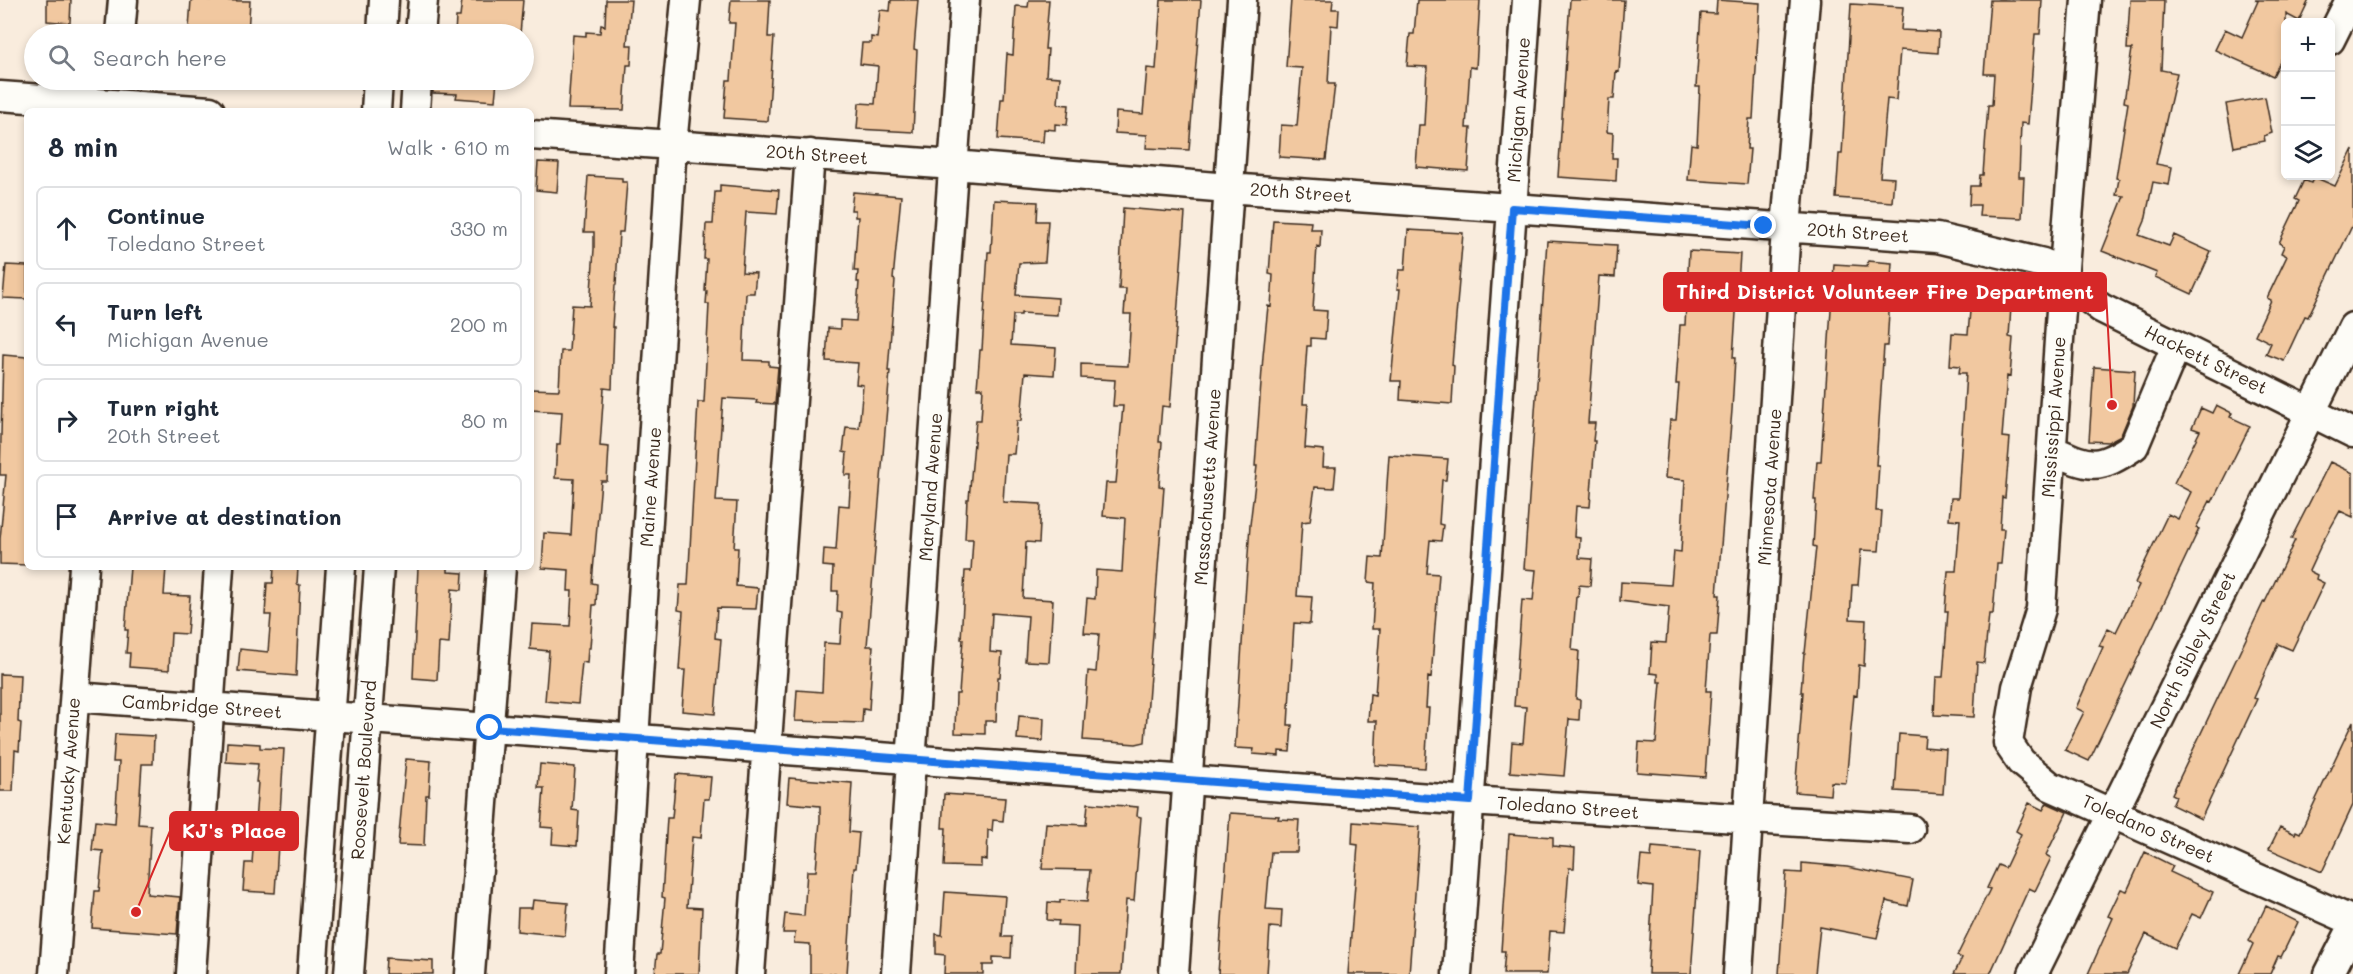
<!DOCTYPE html>
<meta charset="utf-8">
<style>
body{margin:0;font-family:Mali,sans-serif;background:#f6f6f7;color:#1f2937}
.controls{position:absolute;right:18px;top:18px;display:grid;overflow:hidden;border-radius:9px;box-shadow:0 3px 9px #0003}
.controls button{width:54px;height:54px;display:grid;place-items:center;padding:0;border:0;border-bottom:2px solid #e0e1e3;background:#fff;color:#1f2937;font:30px sans-serif}
.stop{position:absolute;width:18px;height:18px;margin:-14px;border:4px solid #1a73e8;border-radius:50%;background:#fff}
.stop.end{background:#1a73e8;border-color:#fff;box-shadow:0 2px 6px #0008}
.list{margin:0;padding:0;list-style:none}
h2{display:flex;justify-content:space-between;align-items:center;height:78px;margin:0;padding:0 24px;font-size:26px}
h2 small{font-size:20px;font-weight:400;color:#747a83}
.list li{display:grid;grid-template-columns:39px 1fr auto;gap:18px;align-items:center;box-sizing:border-box;height:84px;margin:0 12px 12px;padding:0 12px;border:2px solid #e0e1e3;border-radius:9px}
.list b{display:block;font-size:22px;white-space:nowrap}
.list p{margin:0;font-size:20px;white-space:nowrap;color:#747a83}
.list em{font-size:20px;font-style:normal;color:#747a83}
.icon{flex:none;width:33px;height:33px;fill:none;stroke:currentColor;stroke-width:2;stroke-linecap:round;stroke-linejoin:round}
.map{position:relative;flex:none;width:2353px;height:974px;overflow:hidden}
.search{position:absolute;background:#fff;box-shadow:0 3px 9px #0003;left:24px;top:24px;width:510px;height:66px;display:flex;align-items:center;gap:15px;box-sizing:border-box;padding:0 21px;border-radius:33px;color:#747a83;font-size:22px}
.panel{position:absolute;background:#fff;box-shadow:0 3px 9px #0003;left:24px;top:108px;width:510px;height:462px;border-radius:9px}
.map>svg:first-child{display:block}
.building{fill:#f1c8a0;stroke:#3b2a1e;stroke-width:1.5}
.lines{fill:none;stroke-linecap:round;stroke-linejoin:round}
.minor-casing{stroke:#3b2a1e;stroke-width:33}
.minor{stroke:#fdfcf7;stroke-width:28}
.route{stroke:#1a73e8;stroke-width:8}
.labels{text-anchor:middle;stroke-width:5;stroke-linejoin:round;paint-order:stroke}
.street-label{font-size:18px;fill:#3b2a1e;stroke:#fdfcf7}
.leader{fill:none;stroke:#d62828;stroke-width:2}
.callout-dot{fill:#d62828;stroke:#fdfcf7;stroke-width:2}
.callout{fill:#d62828;stroke:#d62828;stroke-width:2}
.callout-label{font-size:20px;text-anchor:middle;font-weight:bold;fill:#fff}
</style>
<div class="map">
<svg width="2353" height="974" viewBox="0 0 2353 974">
<rect width="100%" height="100%" fill="#f9ecdd"/>
<filter id="ink" filterUnits="userSpaceOnUse"><feTurbulence type="fractalNoise" baseFrequency=".0167" numOctaves="2"/><feDisplacementMap in="SourceGraphic" scale="12" xChannelSelector="R" yChannelSelector="G"/><feConvolveMatrix kernelMatrix="1 2 1 2 8 2 1 2 1" color-interpolation-filters="sRGB"/></filter>
<g filter="url(#ink)">
<path class="building" d="M47,0H71L70,23L47,21Z
M191,0L250,1L248,33L189,29Z
M462,0H523L520,34H455L456,17H460Z
M606,0H631L627,45H632L631,65H627L624,110L568,109L573,35L586,36V32L600,33L601,25L605,26Z
M731,0H770L768,37H774L768,121L724,118L727,80H731L735,23H729Z
M891,0H918L914,49L917,50L913,132L857,129L859,103L875,104L878,66L860,64L862,43H871V37L877,38L880,10L890,11Z
M1029,0H1049L1045,49H1048L1046,76L1060,77L1058,104L1069,105L1067,125L1055,124V130L1044,129L1043,142L998,139L1001,99H1004L1007,54L1013,55L1016,6L1028,7Z
M1161,0H1201L1189,150L1146,148L1147,135L1115,133L1116,112L1143,114L1147,68L1156,69Z
M1291,0H1333L1332,9H1339L1338,26L1331,25L1328,84H1335L1326,160L1279,157L1281,125L1297,126L1302,68L1286,67Z
M1417,0H1480L1476,68L1470,67L1466,128H1471L1468,171L1416,167L1419,125H1424L1427,67L1407,66L1410,34H1414Z
M1570,0H1624L1619,72L1616,71L1614,99H1609L1607,132L1613,133L1612,158H1617L1616,181L1558,177Z
M1717,0L1760,3L1753,119H1749L1747,149H1750L1747,184L1688,180L1691,144L1697,145L1700,87H1696L1701,13L1716,14Z
M1990,0H2042L2040,34H2035L2028,124L2021,123L2019,177H2024L2022,218L1979,216L1980,205H1969L1970,186H1979L1980,175H1983L1988,105H1992L1994,74H1984Z
M2130,0H2164L2161,70L2177,73L2156,164L2172,167L2169,185L2153,182L2145,221L2139,235L2169,246L2174,235L2211,252L2192,294L2155,277L2157,273L2102,251L2124,196L2116,195L2119,179L2116,178L2128,103L2124,102L2132,49H2127Z
M2255,0H2309L2299,21L2286,14V50L2273,76L2215,50L2225,29L2242,37L2258,1Z
M1851,4L1903,7L1901,30L1939,32L1938,53L1900,50L1896,100L1887,99L1880,177L1894,178L1892,202L1836,198L1839,154H1842Z
M433,80H497L495,101L456,98L457,94L433,93Z
M2265,97L2272,133L2264,136L2265,141L2234,147L2226,104Z
M2353,149V224L2308,317L2305,316L2284,361L2266,354L2271,343L2255,335L2271,300L2267,298L2287,256L2281,253L2284,246L2279,243L2299,201L2295,199L2304,180L2311,183L2314,177L2335,186Z
M538,162L559,163L557,192L536,190Z
M588,176L622,178V182H627L623,232H619L616,285H615L612,327H614L612,389L604,388L600,446L609,447L607,481H601L592,583L597,584L596,605H593L590,648H588L587,663L582,662L578,704L545,701L549,651L530,649L532,624L570,626L572,591H568L569,570L542,568L544,533L571,535L574,479L555,478L557,444H560L562,412L531,410V389L559,390L561,351H569L572,305L590,306L594,249V232H584Z
M720,185L779,190L777,214L746,212L742,272L756,273L754,293H746L743,360L769,361V366L778,367L775,404L756,403L757,400L723,398L716,501L737,502L734,548H738L736,586L758,588L756,609L717,608L715,638L721,639L715,714L682,711L685,670H679L683,611L678,610L680,585H688L698,402H704L709,304H706L707,291H705L707,259H704L706,224H713L715,192H720Z
M853,192L901,196L893,279L895,280L888,371H890L867,646H873L869,710L863,709L862,723L795,721L797,690L822,692L824,643L840,644L842,613L837,612L838,591H832L833,567L823,566L824,549L836,550L839,505L849,506L851,475H845L847,453L843,452L846,427L859,428L863,385L856,384L858,363L826,361L828,328L840,329V320L856,321L859,282H857L858,271H854L858,217H855V210H851Z
M994,200L1038,202L1037,221H1048L1045,262L1019,263L1016,295L1058,298L1057,315L1021,313V315H1013L1011,345L1056,348L1054,375L1025,373L1021,421H1017L1014,454H1006L1003,502L1041,504L1039,543L1026,542L1023,598L1053,600L1049,662L1025,661L1028,616L992,613L990,652L1002,653L1000,677H998L996,721H985V734L955,733L956,694H959L963,639H961L965,571H971L973,539H965L967,499H969L976,420H981L983,388H977L980,350H982L988,252H991Z
M1123,208L1185,213L1170,407L1162,406L1159,442H1162L1159,486L1164,487L1145,742L1136,744L1083,740L1088,671L1096,672L1099,634L1084,633L1087,598L1095,599L1096,570L1122,572L1125,518L1103,516L1106,483H1116L1123,406H1113L1115,380L1081,378V364L1128,366L1131,314H1124L1126,289H1119Z
M1273,220L1311,222L1310,229H1321L1320,247L1317,246L1313,310L1327,311L1325,339L1311,338V346H1307L1303,404H1308L1305,448L1324,450L1323,467H1336L1334,488L1315,487L1310,521L1302,522L1297,596L1312,597L1310,624L1294,623L1288,725H1292L1290,752L1279,751V756L1253,754L1254,749L1235,748L1250,525L1257,466H1255L1263,356L1268,306L1271,307L1273,275L1269,274Z
M1408,230L1463,233L1452,365L1454,366L1452,404L1400,400L1401,381H1391L1400,289H1397L1399,270H1405Z
M1547,241L1617,245L1615,277L1599,276L1588,423H1595L1593,441H1595L1590,507L1576,506L1574,537L1580,538L1579,558L1592,559L1590,586L1579,585L1578,597H1576L1572,650L1579,651L1576,699L1580,700L1579,720L1569,719L1564,776L1510,772L1512,742L1523,743L1526,707L1514,706L1522,600L1533,601L1536,570L1524,569Z
M1689,251L1740,254L1733,358H1735L1732,410L1717,595H1720L1717,635H1710L1706,691H1711L1705,777L1637,772L1639,742L1656,743L1661,682H1658V674L1650,673L1652,642L1666,643L1669,607L1620,601L1621,582L1671,585L1674,551L1681,552L1685,480L1665,478L1670,420H1676L1679,384H1676L1680,325H1685Z
M1868,261L1892,263L1887,346H1884L1876,465H1879L1876,511H1882L1879,551L1861,550L1858,585H1852L1850,619L1866,620L1864,666L1859,665L1857,696L1854,695L1846,783L1831,782L1830,795L1795,792L1803,692H1801L1804,653H1805L1816,547L1813,546L1816,500H1814L1817,461H1821L1834,264L1867,266Z
M6,265L27,266V299L3,298Z
M1972,288L2012,291L2009,337L2013,338L2010,377L2007,376L2002,437L2010,438L2005,498L2002,497L2000,529H2004L2001,564H1997L1993,614H1989L1984,663L1977,662L1974,717L1934,715L1936,677H1943L1948,611H1945L1948,571H1956L1960,520L1949,519L1951,498H1958L1966,373H1959L1960,366L1950,365L1952,333L1968,334Z
M3,355L27,357V565L0,564V539L6,475H0Z
M2094,367L2135,370L2133,406L2121,435L2108,442L2089,441Z
M2216,405L2232,413L2230,417L2250,426L2212,502L2210,501L2196,528L2199,529L2089,761L2065,750L2084,712L2076,708L2103,647L2099,646L2108,628L2116,632L2139,585L2135,583L2168,514L2178,519L2191,492L2174,483L2200,431L2192,428L2201,408L2212,413Z
M1389,455L1448,459L1446,480H1442L1439,524L1443,525L1441,541L1430,540L1427,573L1439,574L1431,678L1428,677L1426,708H1429L1425,768L1375,765L1377,721H1368L1370,694L1375,695L1380,629H1372L1375,583L1368,582L1370,557L1382,558Z
M2330,462L2353,473V517L2340,511L2322,543L2309,571L2317,575L2316,579L2324,583L2292,650L2278,644L2254,698L2257,699L2201,819L2172,805L2176,796L2172,794L2264,601L2265,602L2295,540L2291,539Z
M130,567H166L164,595L190,596L187,634L171,633L169,670L129,667L130,653H126L128,630H125Z
M274,567H298L297,584L300,585L296,676L238,671L240,649L268,652L271,615H265L267,583H273Z
M418,567H448V572L463,573L462,590L452,589L449,644L439,643L437,680L413,678Z
M0,674L20,675L18,722L21,723L19,751L15,750L13,791H0Z
M1019,716L1044,718L1043,741L1017,739Z
M2353,721V805L2322,872L2269,849L2280,827L2295,834L2296,831L2300,833Z
M115,734L154,736L153,764H142L138,824L151,825L147,894L180,897L177,934L92,928L95,891H99L103,851L92,850L95,821L115,823L119,762H113Z
M1899,734L1925,736L1924,747L1946,749L1943,794L1895,791Z
M227,742L260,744V748L284,749L275,893L243,891L245,863H252L258,782H256L258,764L226,762Z
M406,759L431,761L429,795H426L424,846L398,845Z
M540,764L575,767L572,810L579,811L577,846L552,844L553,828L541,827L544,788H538Z
M676,774L711,777L709,799H704L701,838L692,837L687,907L702,908L699,974H655L657,954H660L665,898L662,897L667,818H672Z
M789,778L852,783L849,832L859,833L856,868H854L847,974H810V944L794,943L795,933H783L785,914L804,916L807,871H816L820,820V806L787,803Z
M944,794L1005,798L1003,821L993,820L992,831L988,830L987,860L981,859V867L944,866L946,828H942Z
M1088,803L1138,807L1137,816L1141,817L1134,901L1126,900L1121,974H1076L1078,926L1058,925L1059,921L1047,920L1048,902L1060,903V900L1087,902L1090,870L1042,869L1046,823L1086,825Z
M2029,803L2043,810L2047,803L2067,812L2046,855L2051,858L2035,891L2029,888L1990,974H1954L1962,958L1957,956L1990,889L1987,888L1998,865L2005,868L2021,834L2016,831Z
M1230,813L1279,816L1278,819L1299,820L1297,852H1271L1266,909L1282,910L1281,928L1270,927L1267,974H1218Z
M1353,822L1420,827L1409,974H1348L1358,845L1352,844Z
M1509,834L1553,837V846L1575,848L1574,868H1569L1564,932L1550,931L1547,974H1503L1505,951H1501Z
M1652,847L1700,851L1691,974H1648L1653,887L1638,885L1641,856L1651,857Z
M2145,852L2173,866L2170,872L2213,892L2201,918L2192,914L2175,948L2146,934L2127,974H2088L2113,918L2108,916L2121,889L2127,891Z
M1802,863L1847,867L1913,880L1908,906L1886,901L1877,938L1820,927L1815,974H1779L1786,872L1802,873Z
M945,892L1005,896L1002,937H1012L1011,958L993,957V965H983V974H944L945,955L936,954V934L942,935Z
M533,900L568,903L565,936L517,931L518,908H532Z
M2266,906L2298,922L2281,957L2278,956L2270,974H2239L2253,944L2249,941Z
M386,958L433,961V974H385Z"/>
<g class="lines">
<g class="minor-casing">
<path id="minor" d="M2086,0L2063,280L2041,609L2017,687L2008,743L2021,762L2050,786L2353,921
M120,34L123,0
M382,34L384,0
M420,34L423,0
M2330,40L2350,0
M0,96L210,111
M376,111L378,80
M415,111L417,80
M531,135L954,165L1228,188L1937,238L2043,263L2101,308L2353,433
M2052,450C2090,467 2097,471 2134,446L2176,346
M75,697L1470,801L1910,829
M54,974L84,567
M191,974L219,567
M312,974L341,567
M349,974L379,567
M470,974L501,567
M619,974L672,145L686,0
M750,974L810,154
M896,974L965,0
M1174,974L1242,0
M1457,974L1527,0
M1738,974L1786,228L1805,0
M2033,974L2353,327
M2329,974L2353,927"/>
</g>
<use href="#minor" class="minor"/>
</g>
</g>
<g class="lines" filter="url(#ink)">
<path class="route" d="M490,728L1470,801L1512,208L1764,226"/>
</g>
<g class="labels">
<g class="street-label">
<text transform="translate(1519 110) rotate(-86)" y="6">Michigan Avenue</text>
<text transform="translate(817 155) rotate(4)" y="6">20th Street</text>
<text transform="translate(1301 193) rotate(4)" y="6">20th Street</text>
<text transform="translate(1858 233) rotate(4)" y="6">20th Street</text>
<text transform="translate(2206 360) rotate(26)" y="6">Hackett Street</text>
<text transform="translate(2054 417) rotate(-86)" y="6">Mississippi Avenue</text>
<text transform="translate(651 487) rotate(-86)" y="6">Maine Avenue</text>
<text transform="translate(931 487) rotate(-86)" y="6">Maryland Avenue</text>
<text transform="translate(1208 487) rotate(-86)" y="6">Massachusetts Avenue</text>
<text transform="translate(1770 487) rotate(-86)" y="6">Minnesota Avenue</text>
<text transform="translate(2193 650) rotate(-64)" y="6">North Sibley Street</text>
<text transform="translate(202 707) rotate(4)" y="6">Cambridge Street</text>
<text transform="translate(364 770) rotate(-86)" y="6">Roosevelt Boulevard</text>
<text transform="translate(69 771) rotate(-86)" y="6">Kentucky Avenue</text>
<text transform="translate(1568 808) rotate(4)" y="6">Toledano Street</text>
<text transform="translate(2148 829) rotate(24)" y="6">Toledano Street</text>
</g>
</g>
<path class="leader" d="M2112 405L2106 292M136 912L170 831"/>
<g class="callout-dot">
<circle cx="2112" cy="405" r="6"/>
<circle cx="136" cy="912" r="6"/>
</g>
<g class="callout">
<rect x="1664" y="273" width="442" height="38" rx="6"/>
<rect x="170" y="812" width="128" height="38" rx="6"/>
</g>
<g class="callout-label">
<text x="1885" y="299">Third District Volunteer Fire Department</text>
<text x="234" y="838">KJ's Place</text>
</g>
</svg>
<div class="controls">
<button>+</button>
<button>−</button>
<button><svg class="icon" aria-label="layers" viewBox="0 0 24 24"><path d="M12 4l9 5-9 5-9-5zM3 14l9 5 9-5"/></svg></button>
</div>
<div class="stop" style="left:490px;top:728px"></div>
<div class="stop end" style="left:1764px;top:226px"></div>
<div class="search"><svg class="icon" aria-label="search" viewBox="0 0 24 24"><circle cx="10" cy="10" r="6"/><path d="M15 15l6 6"/></svg>Search here</div>
<section class="panel">
<h2>8 min<small>Walk · 610 m</small></h2>
<ul class="list">
<li><svg class="icon" aria-label="ahead" viewBox="0 0 24 24"><path d="M12 20V5M6 11l6-6 6 6"/></svg><div><b>Continue</b><p>Toledano Street</p></div><em>330 m</em></li>
<li><svg class="icon" aria-label="left" viewBox="0 0 24 24"><path d="M17 20v-9H6M10 6l-5 5 5 5"/></svg><div><b>Turn left</b><p>Michigan Avenue</p></div><em>200 m</em></li>
<li><svg class="icon" aria-label="right" viewBox="0 0 24 24"><path d="M7 20v-9h11M14 6l5 5-5 5"/></svg><div><b>Turn right</b><p>20th Street</p></div><em>80 m</em></li>
<li><svg class="icon" aria-label="arrive" viewBox="0 0 24 24"><path d="M6 21V4h12l-3 4 3 4H6"/></svg><div><b>Arrive at destination</b></div></li>
</ul>
</section>
</div>
